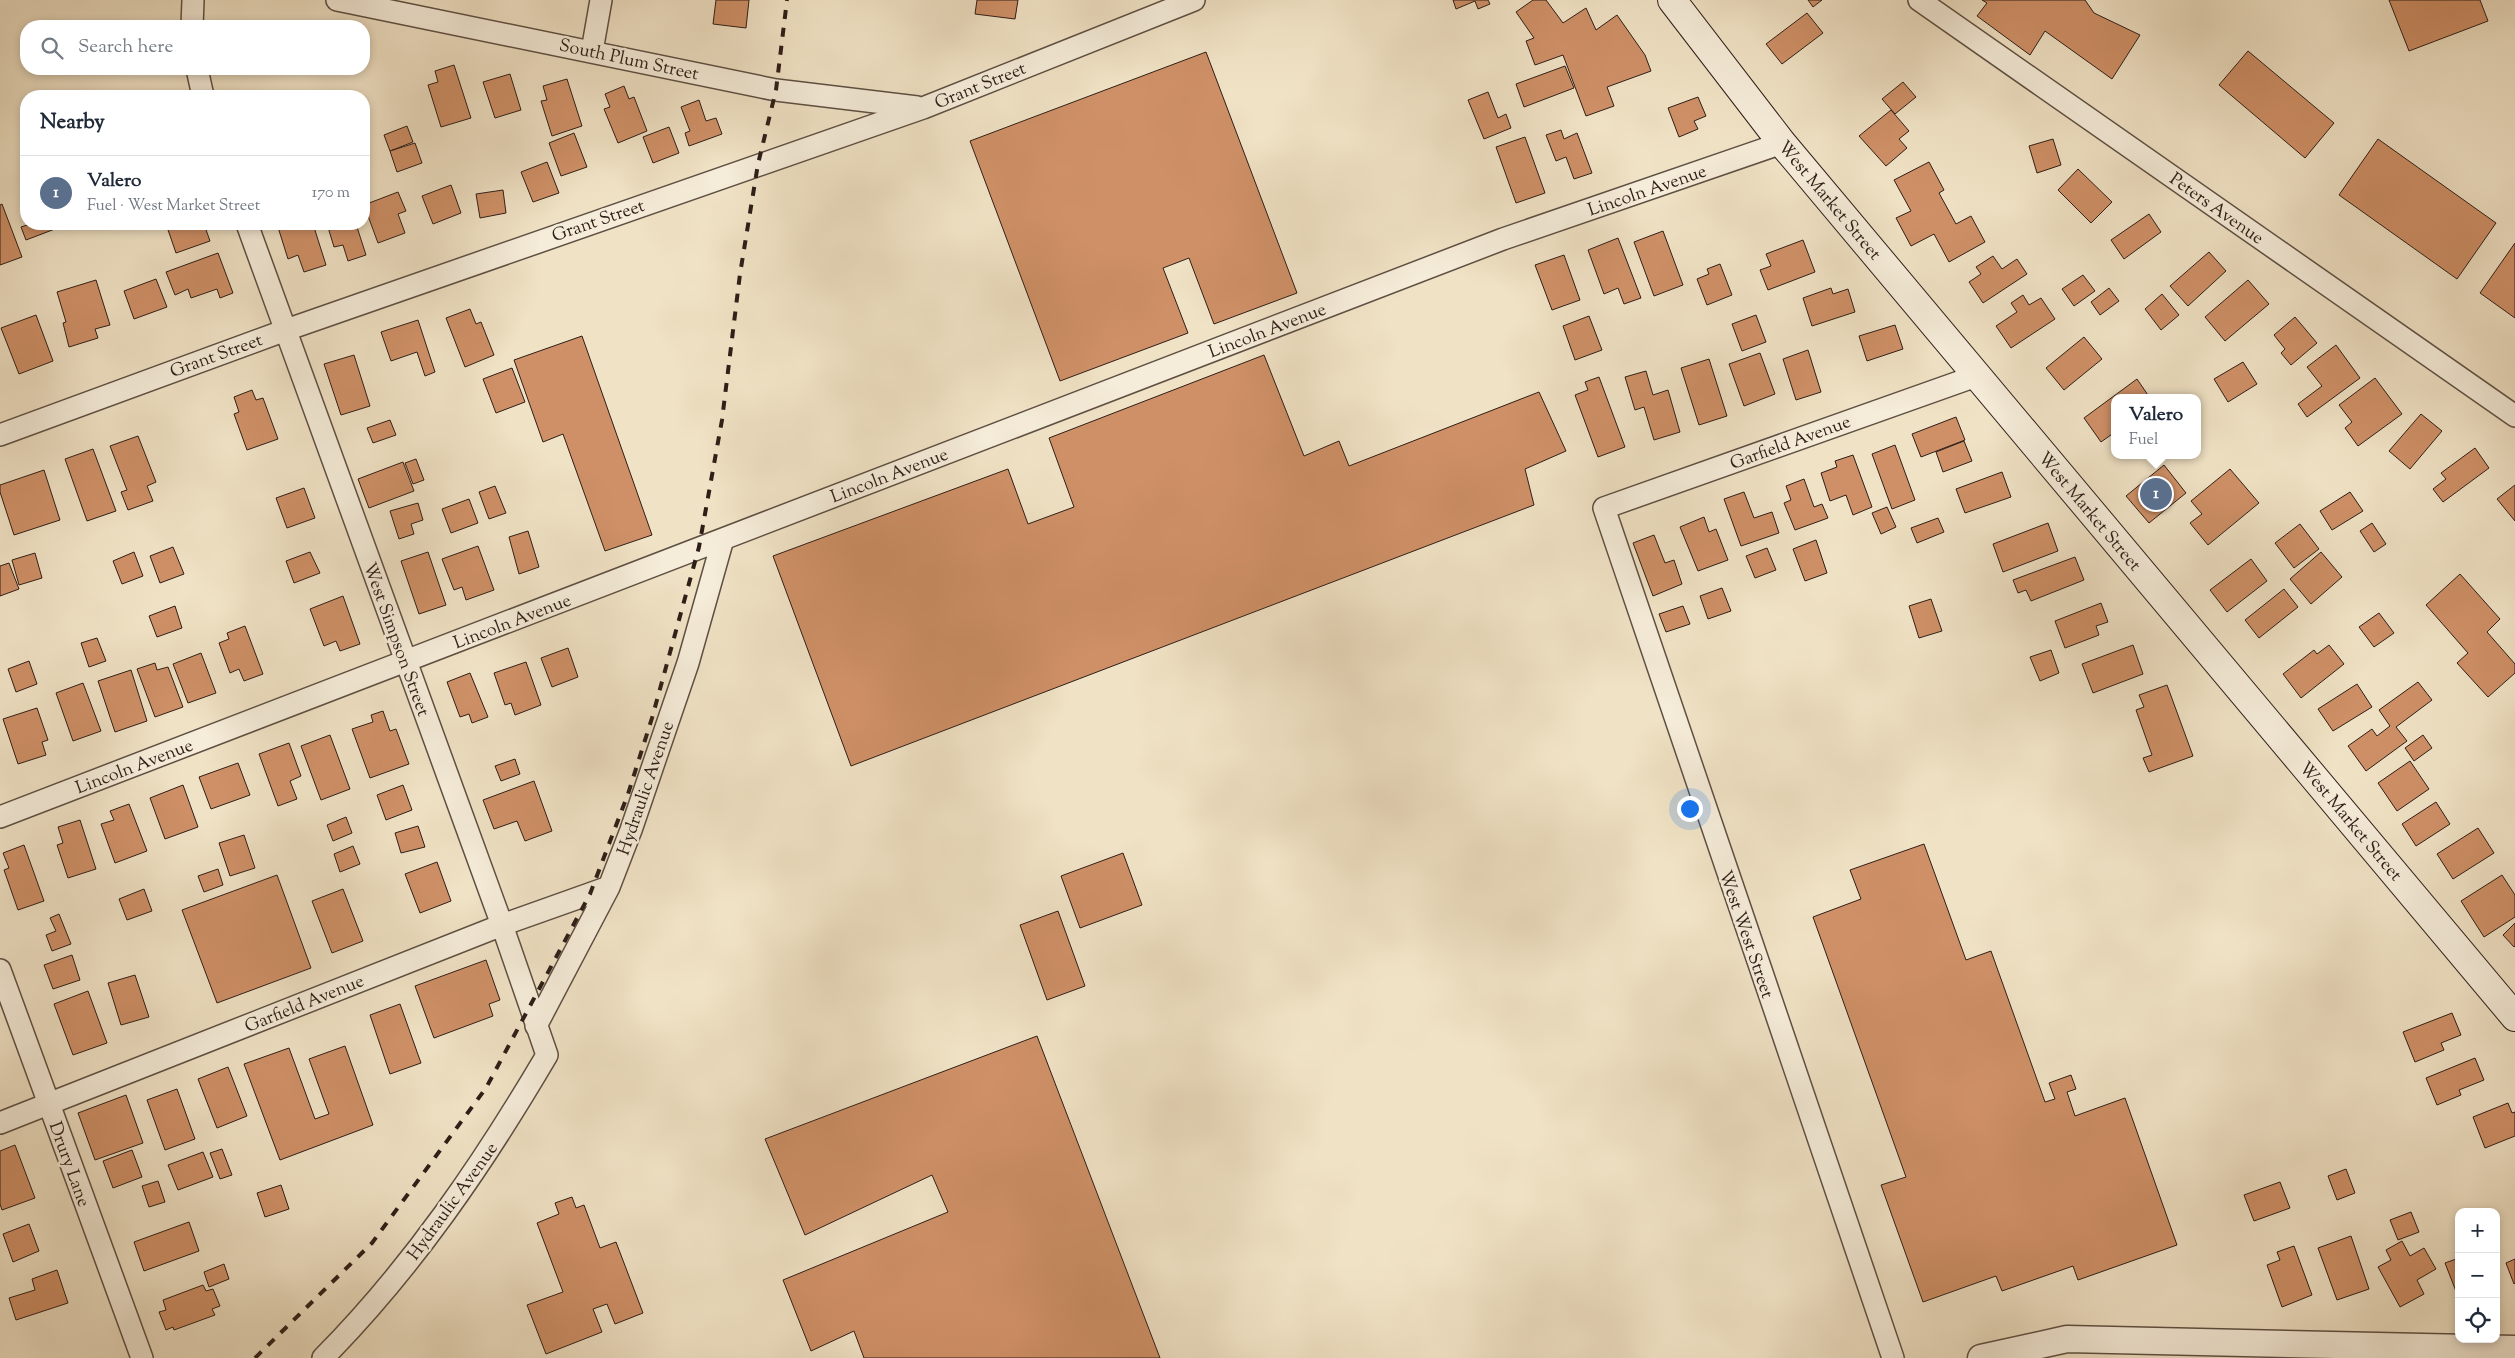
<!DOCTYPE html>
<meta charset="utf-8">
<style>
body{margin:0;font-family:"Sorts Mill Goudy",serif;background:#f2f2f3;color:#1f2937}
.controls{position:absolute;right:15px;bottom:15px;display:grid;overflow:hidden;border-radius:10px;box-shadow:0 2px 8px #0003}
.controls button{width:45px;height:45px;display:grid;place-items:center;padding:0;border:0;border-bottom:1px solid #e0e1e3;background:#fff;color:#1f2937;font:25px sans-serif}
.you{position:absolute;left:1689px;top:808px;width:18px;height:18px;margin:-12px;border:4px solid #fff;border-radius:50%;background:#1a73e8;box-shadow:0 0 0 8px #1a73e833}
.badge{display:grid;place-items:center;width:32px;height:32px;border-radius:50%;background:#2563eb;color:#fff;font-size:16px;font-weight:700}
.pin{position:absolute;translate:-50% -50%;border:2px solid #fff;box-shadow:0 1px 5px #0006}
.popup{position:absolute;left:2111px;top:394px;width:90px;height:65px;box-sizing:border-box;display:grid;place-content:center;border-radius:10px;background:#fff;filter:drop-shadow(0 1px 4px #0005);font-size:16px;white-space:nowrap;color:#747a83}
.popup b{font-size:19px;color:#1f2937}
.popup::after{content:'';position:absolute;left:50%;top:100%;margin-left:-10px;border:10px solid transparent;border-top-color:#fff}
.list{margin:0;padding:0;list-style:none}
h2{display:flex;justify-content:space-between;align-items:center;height:65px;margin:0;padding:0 20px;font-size:21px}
h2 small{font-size:16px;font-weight:400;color:#747a83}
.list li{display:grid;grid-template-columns:32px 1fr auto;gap:15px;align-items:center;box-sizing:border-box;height:75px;padding:0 20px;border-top:1px solid #e0e1e3}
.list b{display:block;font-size:19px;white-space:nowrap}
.list p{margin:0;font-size:16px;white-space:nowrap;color:#747a83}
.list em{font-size:16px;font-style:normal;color:#747a83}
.icon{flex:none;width:28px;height:28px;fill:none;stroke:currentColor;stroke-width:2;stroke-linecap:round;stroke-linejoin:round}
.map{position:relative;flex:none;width:2515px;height:1358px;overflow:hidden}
.search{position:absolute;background:#fff;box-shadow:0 2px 8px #0003;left:20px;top:20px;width:350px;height:55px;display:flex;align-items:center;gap:12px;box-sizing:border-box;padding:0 18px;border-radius:20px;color:#747a83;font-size:19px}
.panel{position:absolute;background:#fff;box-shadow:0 2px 8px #0003;left:20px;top:90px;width:350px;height:140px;border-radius:20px}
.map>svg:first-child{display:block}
.building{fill:#cf9067;stroke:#2e1e18}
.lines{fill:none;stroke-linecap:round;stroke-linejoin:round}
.minor-casing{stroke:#5e4f43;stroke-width:24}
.tertiary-casing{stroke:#5e4f43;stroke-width:29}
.secondary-casing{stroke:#2e1e18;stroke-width:30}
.minor{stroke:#f5ecd9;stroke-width:21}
.tertiary{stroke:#f5ecd9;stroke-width:26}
.secondary{stroke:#f5ecd9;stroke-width:28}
.rail{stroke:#2e1e18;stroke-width:4;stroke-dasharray:9 9;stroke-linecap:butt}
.labels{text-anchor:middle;stroke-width:5;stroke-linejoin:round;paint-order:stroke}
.street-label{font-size:18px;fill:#2e1e18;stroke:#f5ecd9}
</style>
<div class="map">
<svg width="2515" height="1358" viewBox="0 0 2515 1358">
<rect width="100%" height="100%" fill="#f0e2c5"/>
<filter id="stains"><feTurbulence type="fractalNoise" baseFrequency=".004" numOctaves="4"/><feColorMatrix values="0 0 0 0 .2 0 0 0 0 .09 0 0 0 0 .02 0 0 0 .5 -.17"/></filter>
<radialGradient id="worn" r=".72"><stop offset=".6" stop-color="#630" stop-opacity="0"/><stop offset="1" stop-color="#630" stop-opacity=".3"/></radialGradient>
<path class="building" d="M716,0H749L746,28L713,24Z
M977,0H1018L1015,19L975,14Z
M1453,0H1488L1490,4L1478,9L1475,1L1456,9Z
M1533,0H1546L1563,23L1586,8L1596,30L1617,15L1645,55L1651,71L1607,87L1614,106L1586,116L1563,55L1535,65L1526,41L1534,38L1516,12Z
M1808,0H1822L1813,7Z
M1982,0H2085L2094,13L2140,35L2112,79L2045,31L2030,55L1977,16L1987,3Z
M2389,0H2480L2488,21L2409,51Z
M1807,13L1823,33L1782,64L1766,44Z
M2248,51L2334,123L2305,158L2219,85Z
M1206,52L1297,293L1214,324L1189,258L1163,268L1188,333L1060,381L970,141Z
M454,65L471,118L441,127L428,85L438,82L435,71Z
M1565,66L1574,88L1524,107L1516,84Z
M510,74L521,110L495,118L483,82Z
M567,79L582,126L552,136L541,101L547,100L543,86Z
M1903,82L1916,97L1895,114L1882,99Z
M624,86L629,99L634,97L647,131L618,143L604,109L610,107L605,94Z
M1488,92L1498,118L1506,114L1511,128L1484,139L1468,100Z
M1698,97L1706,116L1694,121L1698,129L1679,137L1668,108Z
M699,100L706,121L716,118L722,134L689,146L685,133L690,131L681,107Z
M1891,110L1909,131L1899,139L1907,148L1886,166L1859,136Z
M407,126L413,142L390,151L384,135Z
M669,127L679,153L653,163L643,137Z
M1561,130L1564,139L1577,133L1592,173L1574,179L1566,157L1556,161L1546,135Z
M574,133L587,167L561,176L549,143Z
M1525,137L1545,193L1516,203L1496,147Z
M2053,139L2061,165L2037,173L2029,146Z
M2378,139L2496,223L2457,279L2339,195Z
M415,143L422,163L397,172L390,151Z
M547,162L559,193L533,202L521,172Z
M1929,162L1944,190L1939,193L1956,224L1971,216L1985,242L1949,262L1934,234L1911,246L1896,218L1911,211L1894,180Z
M2078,169L2112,202L2091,223L2058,190Z
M451,185L461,213L433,224L422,196Z
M503,190L506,213L480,218L476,194Z
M398,192L406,211L398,214L405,233L378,243L364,205Z
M2,204L22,257L0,265V205Z
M2149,214L2161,232L2124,259L2111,240Z
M30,224H68L26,240L21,227Z
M166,224H204L210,241L176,253Z
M277,224H313L326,265L304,272L298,255L288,259Z
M327,224H356L366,255L348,261L343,245L334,247Z
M1663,231L1683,285L1654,296L1634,242Z
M1618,238L1641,298L1624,304L1618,288L1604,294L1588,250Z
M1803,240L1815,272L1768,290L1760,270L1771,266L1766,254Z
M2515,243V318L2480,293Z
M2209,252L2226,271L2188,306L2170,286Z
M218,253L233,293L220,298L217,289L191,298L188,289L175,295L166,272Z
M1564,255L1580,300L1552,310L1535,265Z
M1993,256L2002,269L2017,259L2027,274L1983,303L1969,282L1981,274L1976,267Z
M1720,264L1732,295L1707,305L1697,279L1709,274L1707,269Z
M2083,275L2095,291L2074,306L2062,289Z
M156,279L167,307L134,319L124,291Z
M96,280L110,325L95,329L98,338L69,347L63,323L66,322L57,292Z
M2248,280L2269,304L2225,341L2205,317Z
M1831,288L1833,294L1848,289L1855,312L1812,326L1803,298Z
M2109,288L2119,301L2100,315L2091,302Z
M2162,294L2179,315L2161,330L2145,309Z
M2023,295L2029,305L2041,298L2055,319L2011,348L1996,326L2017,312L2011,303Z
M470,309L476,324L481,322L494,355L465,367L446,318Z
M36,315L53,361L19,374L1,328Z
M1756,315L1766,342L1742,351L1732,324Z
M1589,316L1602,350L1575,360L1563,326Z
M2295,317L2317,343L2291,365L2281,353L2285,349L2274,335Z
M418,320L435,372L425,376L417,352L391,361L381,332Z
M1895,325L1903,349L1867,361L1859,336Z
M582,336L652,535L605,551L563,434L543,442L514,360Z
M2084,337L2102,359L2064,390L2046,368Z
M2336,345L2360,378L2307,417L2298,404L2322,386L2307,367Z
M1808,350L1821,392L1796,400L1783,359Z
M1760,353L1775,394L1744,406L1729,364Z
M354,355L370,406L341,415L324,364Z
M1264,355L1304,456L1339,441L1349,466L1539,392L1566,451L1525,469L1534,505L851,766L773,556L1008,469L1028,524L1074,507L1049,438Z
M1709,359L1727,416L1699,425L1681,368Z
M2243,362L2257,384L2228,402L2214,379Z
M512,368L525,402L496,413L483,379Z
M1646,371L1653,395L1668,390L1680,432L1654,440L1644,407L1635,410L1625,377Z
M1599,377L1625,447L1598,457L1575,395L1588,390L1585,382Z
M2375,378L2402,414L2358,446L2345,428L2352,422L2339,405Z
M2137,379L2150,398H2115V432L2101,442L2084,418Z
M252,390L256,400L263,398L278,439L247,450L234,414L239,412L234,397Z
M2421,414L2442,431L2410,469L2389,451Z
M1956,417L1965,440L1921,457L1912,434Z
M390,420L396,435L373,443L367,428Z
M138,436L156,482L147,486L153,501L128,510L121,492L127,490L110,446Z
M1964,441L1972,461L1943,472L1936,452Z
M1895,445L1915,500L1892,509L1872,454Z
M2475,448L2489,468L2443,502L2433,489L2446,479L2441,473Z
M93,449L116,511L87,521L65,459Z
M1853,455L1872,507L1853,515L1846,495L1830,501L1821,473L1837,467L1835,461Z
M416,459L424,480L413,484L405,463Z
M403,462L414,491L369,508L358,479Z
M2164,465L2186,493L2149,523L2126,496Z
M2230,469L2259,503L2208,545L2190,523L2202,514L2191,501Z
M44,470L60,520L14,535L0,492V485Z
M2002,472L2011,497L1965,513L1956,489Z
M1804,479L1814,507L1822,504L1828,518L1795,530L1784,503L1791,500L1786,486Z
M2515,485V521L2497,499Z
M495,486L506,513L489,519L479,492Z
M304,488L315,518L287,528L276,498Z
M1744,492L1754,518L1772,512L1779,533L1741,546L1724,499Z
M2350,492L2363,511L2332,530L2320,511Z
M469,499L478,523L451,533L442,509Z
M418,503L423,520L411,524L414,534L399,539L390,511Z
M1887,507L1896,527L1881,534L1872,513Z
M1704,517L1709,532L1716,529L1728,560L1698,571L1680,527Z
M1938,518L1944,532L1917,543L1911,528Z
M2048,523L2058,551L2003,572L1993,544Z
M2372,523L2386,544L2374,552L2360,531Z
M2300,524L2319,549L2294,568L2275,543Z
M528,531L539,567L519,574L509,537Z
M1654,535L1665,563L1674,560L1682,584L1653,596L1633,543Z
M1816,540L1827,573L1805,581L1793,549Z
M478,546L494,590L466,600L462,587L454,590L442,559Z
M173,547L184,574L160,583L150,556Z
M1767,548L1776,570L1755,578L1746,556Z
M134,552L143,576L122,584L113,561Z
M310,552L320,573L294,583L286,561Z
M428,552L446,605L419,614L401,561Z
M2321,552L2342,577L2311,604L2290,579Z
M35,553L42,578L19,585L12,560Z
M2075,557L2084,580L2031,601L2026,590L2018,593L2013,580Z
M2251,559L2267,581L2227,612L2210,590Z
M9,563L19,589L0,596V566Z
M2460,574L2500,619L2487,632L2515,664V673L2488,697L2457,663L2468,653L2426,605Z
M1722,588L1731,611L1708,619L1700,596Z
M2284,589L2298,607L2259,638L2245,620Z
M343,596L360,644L340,651L336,641L324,646L310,609Z
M1931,599L1942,631L1919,638L1909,606Z
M2101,603L2108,622L2096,626L2099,635L2065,648L2055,621Z
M175,606L182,628L157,637L149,616Z
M1683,606L1690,624L1666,632L1659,614Z
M2379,613L2394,633L2374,647L2359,627Z
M245,626L263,674L244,681L239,669L230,673L219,643L229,639L227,633Z
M97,638L106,661L89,667L81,643Z
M2133,645L2143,674L2093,693L2082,664Z
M2329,645L2344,664L2301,698L2283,674L2314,650L2317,654Z
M568,648L578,677L552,687L541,658Z
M2051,650L2059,673L2040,681L2030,657Z
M201,653L216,693L188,703L173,664Z
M29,661L37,684L16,692L8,669Z
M526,662L541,705L515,715L511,703L505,705L494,673Z
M155,663L157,670L168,667L183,707L155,717L137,669Z
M131,670L147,721L115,732L98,681Z
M470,673L488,717L472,723L469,714L460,717L447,682Z
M2418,682L2432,700L2396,727L2407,741L2366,771L2348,746L2372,729L2377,736L2390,726L2379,710Z
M83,683L101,731L73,741L56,693Z
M2357,684L2372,707L2333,731L2318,709Z
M2167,685L2193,756L2149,772L2143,758L2152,755L2136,710L2144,707L2139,695Z
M37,708L48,740L42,742L46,755L18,764L3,719Z
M383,711L390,731L396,729L409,764L370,778L352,729L373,722L371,715Z
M330,735L350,789L321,800L301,746Z
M2423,735L2432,748L2414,761L2405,748Z
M289,743L301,776L290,781L297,799L278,806L259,754Z
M515,759L520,774L501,781L495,766Z
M2410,761L2429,789L2397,811L2378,783Z
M238,763L250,795L211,809L199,777Z
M534,781L552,831L525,841L517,821L494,829L483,800Z
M183,785L198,827L165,839L150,798Z
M403,785L412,810L386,820L377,795Z
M2436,802L2450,824L2416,846L2402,824Z
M129,804L147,851L115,863L101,824L114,820L110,811Z
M346,817L352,833L333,841L327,825Z
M80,820L96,869L68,878L57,845L63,843L58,827Z
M418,826L425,847L401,853L395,833Z
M2478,828L2494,853L2453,879L2437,854Z
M244,835L255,868L230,876L219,843Z
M1924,844L1966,960L1991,951L2045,1102L2055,1099L2049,1083L2071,1075L2076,1089L2067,1092L2075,1116L2125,1098L2177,1245L2078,1280L2073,1266L2002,1291L1996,1276L1923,1302L1881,1185L1906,1177L1813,917L1861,899L1850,870Z
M24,845L44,901L18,910L4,870L9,868L3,853Z
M353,846L360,864L340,872L334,854Z
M1123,853L1142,905L1080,928L1061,876Z
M437,862L451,901L420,913L405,874Z
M218,869L223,885L204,892L198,876Z
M277,875L311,968L217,1003L182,910Z
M2502,875L2515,895V917L2484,937L2461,901Z
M144,889L152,911L127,920L119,899Z
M343,889L363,941L332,953L312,901Z
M1058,911L1085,986L1047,1000L1020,925Z
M59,914L71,944L52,951L46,935L56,931L50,918Z
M2515,923V946L2514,947L2503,935Z
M72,955L80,980L53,989L44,965Z
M486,960L500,1000L489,1004L493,1016L434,1038L415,986Z
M135,975L149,1017L121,1025L108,983Z
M88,991L107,1043L73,1055L54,1004Z
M400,1004L421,1063L390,1074L370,1015Z
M2452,1013L2461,1035L2441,1043L2444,1050L2415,1062L2403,1032Z
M1037,1036L1160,1358H864L854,1331L811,1351L783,1280L948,1212L932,1175L805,1235L765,1139Z
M345,1046L373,1125L280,1160L244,1064L289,1048L315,1119L329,1114L309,1059Z
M2475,1058L2484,1080L2459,1090L2461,1095L2437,1105L2426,1078Z
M228,1067L247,1116L217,1128L198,1079Z
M177,1089L195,1139L165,1150L147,1100Z
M126,1095L143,1143L95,1160L78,1113Z
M2508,1103L2512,1113L2515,1112V1136L2485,1148L2473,1117Z
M15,1145L35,1198L2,1210L0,1204V1151Z
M222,1149L232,1175L220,1179L210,1153Z
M132,1150L142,1177L113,1188L103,1161Z
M203,1152L213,1177L178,1190L168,1165Z
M2346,1169L2355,1193L2337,1200L2328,1176Z
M158,1181L165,1202L149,1207L142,1186Z
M2280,1182L2290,1208L2254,1221L2244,1195Z
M281,1185L289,1209L265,1217L257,1193Z
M572,1197L576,1208L584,1205L600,1248L616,1242L643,1313L615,1324L607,1304L593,1309L602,1332L546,1354L527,1305L563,1292L537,1223L559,1214L555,1203Z
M2411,1212L2419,1232L2398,1240L2390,1220Z
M189,1222L199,1251L144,1271L134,1242Z
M29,1224L39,1251L13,1262L3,1234Z
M2351,1236L2369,1289L2337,1300L2318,1248Z
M2402,1241L2410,1256L2424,1248L2436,1269L2417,1280L2424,1294L2400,1307L2378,1267L2391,1260L2386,1250Z
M2294,1246L2312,1295L2282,1307L2267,1265L2280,1260L2277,1252Z
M2459,1258V1299L2445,1263Z
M2515,1259V1283L2514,1284L2506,1263Z
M224,1264L229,1279L209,1287L204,1272Z
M57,1270L68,1303L16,1320L9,1298L35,1290L32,1279Z
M203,1285L206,1291L213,1289L220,1306L212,1309L215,1315L174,1330L173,1327L166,1330L159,1312L166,1310L163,1300Z"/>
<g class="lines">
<g class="minor-casing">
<path id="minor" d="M337,0L776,90L917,107
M1919,0L2515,416
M192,26L193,0
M592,51L601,0
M197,69L203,96
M247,224L502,925L547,1055C483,1164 412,1268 323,1358
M0,435L286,330L923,108L1194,0
M0,817L1503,239L1782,143
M0,970L142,1358
M536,1026L609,887L631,830L688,663L723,539
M0,1123L502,925L609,887
M1893,1358L1604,508L1976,376"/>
</g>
<g class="tertiary-casing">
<path id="tertiary" d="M1981,1358L2067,1339L2515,1349"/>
</g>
<g class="secondary-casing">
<path id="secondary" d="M1672,0L1782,143L2515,1017"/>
</g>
<use href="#minor" class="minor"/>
<use href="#tertiary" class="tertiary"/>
<use href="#secondary" class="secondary"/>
<path class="rail" d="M255,1358L372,1243L486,1088L590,894L628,794L652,718L699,547L722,420L740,274L758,164L776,90L787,0"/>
</g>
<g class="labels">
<g class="street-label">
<text transform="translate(629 59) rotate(12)" y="6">South Plum Street</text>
<text transform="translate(980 85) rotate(-22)" y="6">Grant Street</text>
<text transform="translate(1647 190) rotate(-19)" y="6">Lincoln Avenue</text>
<text transform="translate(1830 200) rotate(50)" y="6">West Market Street</text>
<text transform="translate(2217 208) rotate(35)" y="6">Peters Avenue</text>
<text transform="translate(598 220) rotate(-19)" y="6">Grant Street</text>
<text transform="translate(1267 330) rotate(-21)" y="6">Lincoln Avenue</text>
<text transform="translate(216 355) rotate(-20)" y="6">Grant Street</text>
<text transform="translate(1790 442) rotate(-20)" y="6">Garfield Avenue</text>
<text transform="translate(889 475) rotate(-21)" y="6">Lincoln Avenue</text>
<text transform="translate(2090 511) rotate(50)" y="6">West Market Street</text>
<text transform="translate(512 621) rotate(-21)" y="6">Lincoln Avenue</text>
<text transform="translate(397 639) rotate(70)" y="6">West Simpson Street</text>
<text transform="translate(134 766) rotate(-21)" y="6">Lincoln Avenue</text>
<text transform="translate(645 788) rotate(-71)" y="6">Hydraulic Avenue</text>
<text transform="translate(2351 821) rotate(50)" y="6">West Market Street</text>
<text transform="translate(1747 934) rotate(71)" y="6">West West Street</text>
<text transform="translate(304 1003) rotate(-22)" y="6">Garfield Avenue</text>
<text transform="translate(70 1164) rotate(70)" y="6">Drury Lane</text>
<text transform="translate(452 1201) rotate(-54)" y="6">Hydraulic Avenue</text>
</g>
</g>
<rect width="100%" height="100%" filter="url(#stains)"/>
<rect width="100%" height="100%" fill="url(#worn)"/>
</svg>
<div class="controls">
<button>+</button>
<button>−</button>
<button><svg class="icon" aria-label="locate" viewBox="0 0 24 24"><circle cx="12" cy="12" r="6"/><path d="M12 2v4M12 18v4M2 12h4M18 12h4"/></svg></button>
</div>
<div class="you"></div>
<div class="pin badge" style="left:2156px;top:494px;background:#5c6f8a">1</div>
<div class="popup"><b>Valero</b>Fuel</div>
<div class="search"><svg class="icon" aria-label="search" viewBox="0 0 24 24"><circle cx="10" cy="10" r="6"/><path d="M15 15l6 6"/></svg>Search here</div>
<section class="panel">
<h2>Nearby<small></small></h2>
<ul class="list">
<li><span class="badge" style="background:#5c6f8a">1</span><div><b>Valero</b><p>Fuel · West Market Street</p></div><em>170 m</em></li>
</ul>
</section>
</div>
